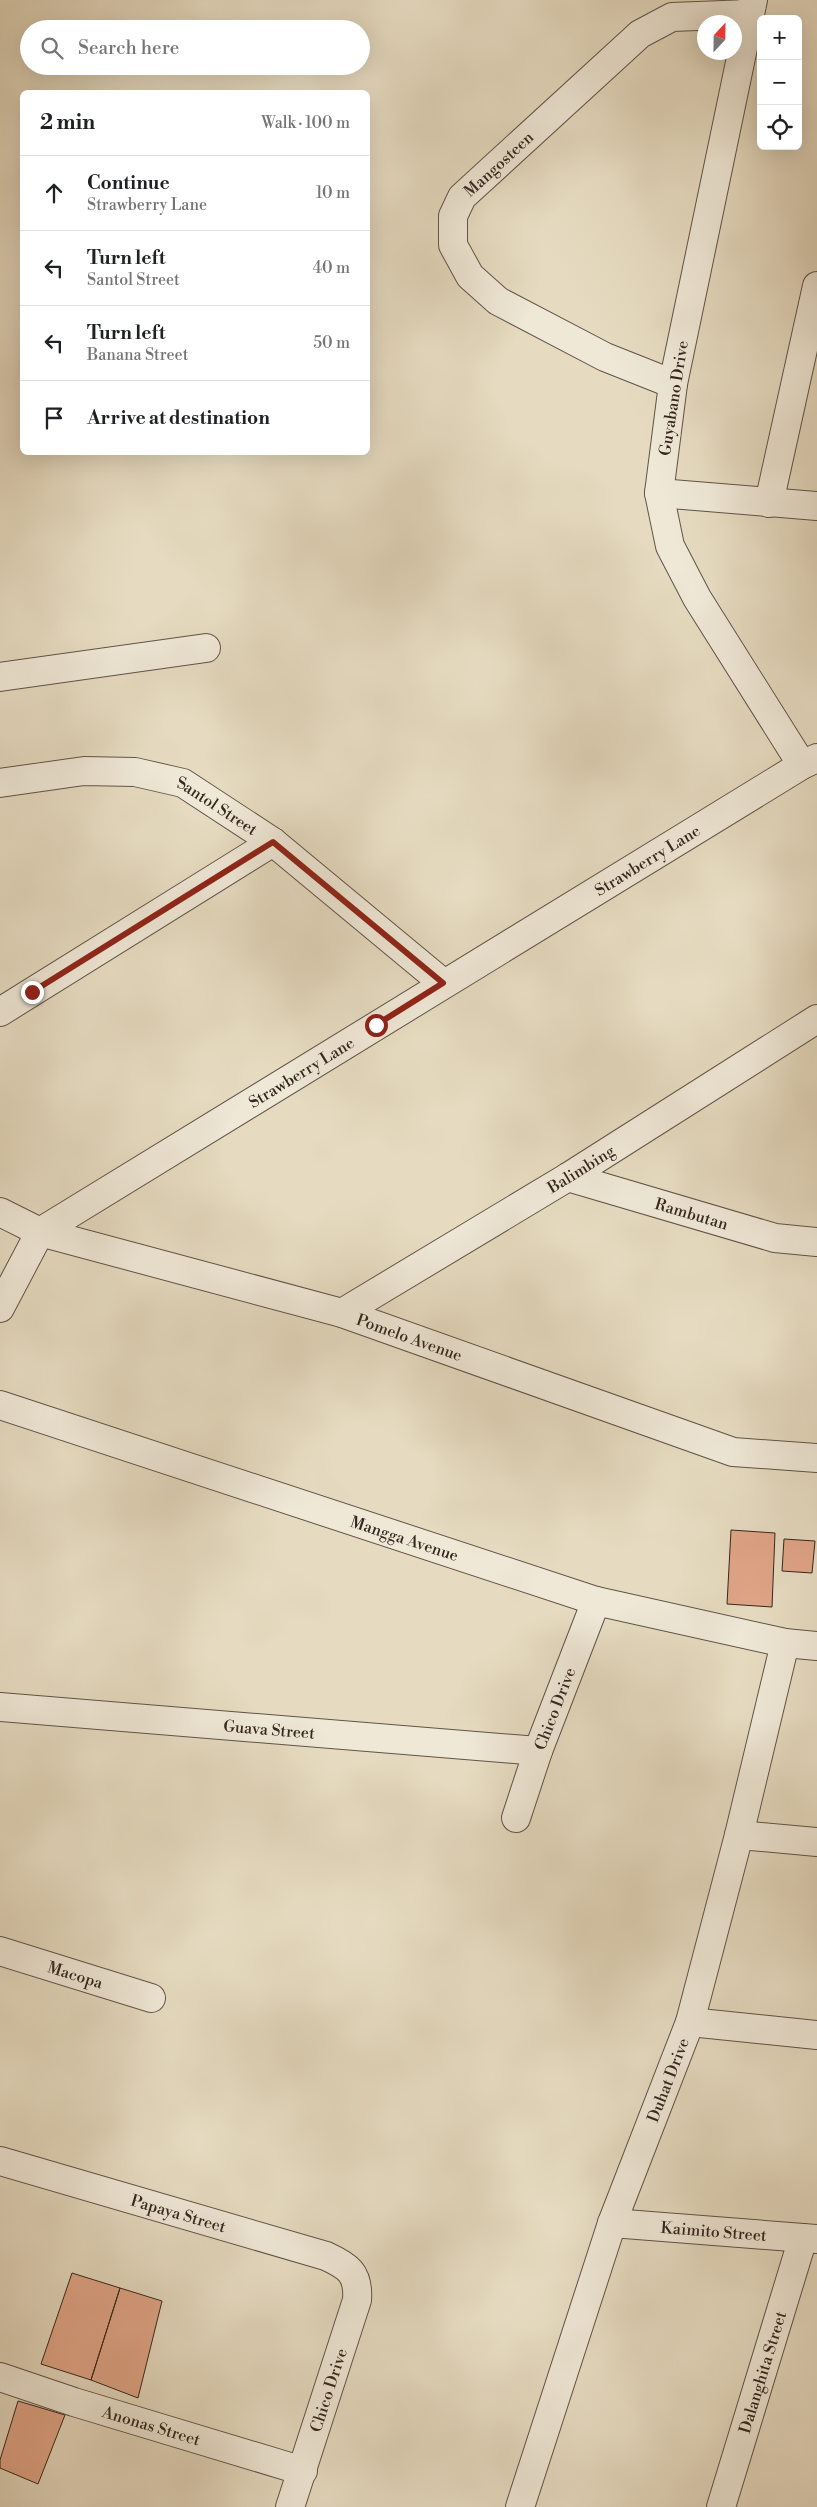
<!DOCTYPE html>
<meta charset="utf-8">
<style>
body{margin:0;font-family:"Libre Bodoni",serif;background:#f6f6f6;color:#202124}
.controls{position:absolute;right:15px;top:15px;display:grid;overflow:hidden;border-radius:8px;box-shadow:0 5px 20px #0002}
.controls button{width:45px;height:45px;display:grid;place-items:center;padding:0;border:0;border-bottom:1px solid #e0e0e0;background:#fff;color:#202124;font:25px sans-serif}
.compass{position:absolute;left:697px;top:15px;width:45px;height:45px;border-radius:50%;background:#fff;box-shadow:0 5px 20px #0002;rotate:22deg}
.stop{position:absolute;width:15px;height:15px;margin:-11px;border:4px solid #8f2418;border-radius:50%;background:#fff}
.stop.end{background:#8f2418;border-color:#fff;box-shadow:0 1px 5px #0008}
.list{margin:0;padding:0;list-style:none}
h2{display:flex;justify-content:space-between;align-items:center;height:65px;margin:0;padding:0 20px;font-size:21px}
h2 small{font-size:16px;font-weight:400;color:#757577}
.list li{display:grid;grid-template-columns:32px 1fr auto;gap:15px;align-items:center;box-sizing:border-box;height:75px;padding:0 20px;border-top:1px solid #e0e0e0}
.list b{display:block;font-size:19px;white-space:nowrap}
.list p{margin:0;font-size:16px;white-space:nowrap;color:#757577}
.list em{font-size:16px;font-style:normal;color:#757577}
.icon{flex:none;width:28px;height:28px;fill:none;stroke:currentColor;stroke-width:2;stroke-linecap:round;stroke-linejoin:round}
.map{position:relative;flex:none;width:817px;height:2507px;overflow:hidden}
.search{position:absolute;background:#fff;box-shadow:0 5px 20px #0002;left:20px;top:20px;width:350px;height:55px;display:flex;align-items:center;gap:12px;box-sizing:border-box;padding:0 18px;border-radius:28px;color:#757577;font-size:19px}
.panel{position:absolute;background:#fff;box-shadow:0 5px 20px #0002;left:20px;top:90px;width:350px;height:365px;border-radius:8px}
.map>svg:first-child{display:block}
.building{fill:#e1a688;stroke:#352620}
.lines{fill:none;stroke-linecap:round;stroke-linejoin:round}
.street-casing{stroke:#615348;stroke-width:30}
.street{stroke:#efe8d7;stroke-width:28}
.route{stroke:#8f2418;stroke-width:6}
.labels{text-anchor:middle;stroke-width:4;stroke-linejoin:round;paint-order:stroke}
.street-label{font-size:16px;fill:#352620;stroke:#efe8d7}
</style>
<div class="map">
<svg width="817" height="2507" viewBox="0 0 817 2507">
<rect width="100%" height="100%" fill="#e6dbc1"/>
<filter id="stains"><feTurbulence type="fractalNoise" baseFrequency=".004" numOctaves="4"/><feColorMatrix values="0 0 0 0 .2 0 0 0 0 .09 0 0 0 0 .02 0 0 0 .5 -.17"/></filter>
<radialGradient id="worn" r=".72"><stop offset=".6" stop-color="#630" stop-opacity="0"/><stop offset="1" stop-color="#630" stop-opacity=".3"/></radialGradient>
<path class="building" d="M731,1530L775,1533L772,1607L727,1604Z
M784,1539L815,1541L812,1573L782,1571Z
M72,2273L120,2288L91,2380L41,2364Z
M120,2288L162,2301L138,2398L91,2380Z
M18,2401L65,2415L38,2484L0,2468V2460Z"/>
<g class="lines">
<g class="street-casing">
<g id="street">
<path d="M753,0L673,384L659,493L670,546L697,598L802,765"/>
<path id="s1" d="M673,384L605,357L498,301L470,276L453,245V216L462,197L640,34L672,17L749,14"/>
<path d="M659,493L817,506"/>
<path d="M769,503L817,286"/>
<path d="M0,677L206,648"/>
<path id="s2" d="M0,783L84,771L135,772L183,783L273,842L443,983"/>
<path d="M0,1012L273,842"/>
<path id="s3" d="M568,1177L775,1238L817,1242"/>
<path id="s4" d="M0,1212L40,1232L342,1313L733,1452L817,1458"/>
<path id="s5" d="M0,1308L40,1232L802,765L817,758"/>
<path id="s6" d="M342,1313L568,1177L817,1019"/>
<path id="s7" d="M0,1405L596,1601L785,1643L817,1646"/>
<path id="s8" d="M0,1707L538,1751"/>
<path id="s9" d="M516,1818L538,1751L596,1601"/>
<path d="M739,1835L817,1842"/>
<path id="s10" d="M0,1951L151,1998"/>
<path d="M690,2022L817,2035"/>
<path id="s11" d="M0,2161L326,2256C348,2266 359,2273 357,2300L290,2507"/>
<path id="s12" d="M612,2223L817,2239"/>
<path id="s13" d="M0,2377L74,2402L303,2471"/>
<path id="s14" d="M520,2507L612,2223L690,2022L739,1835L785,1643"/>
<path id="s15" d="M721,2507L803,2238"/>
</g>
</g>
<use href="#street" class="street"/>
</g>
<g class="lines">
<path class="route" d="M32,992L273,842L443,983L376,1025"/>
</g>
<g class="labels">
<g class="street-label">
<text dy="6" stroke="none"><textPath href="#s1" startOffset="366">Mangosteen</textPath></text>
<text transform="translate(673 398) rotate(-81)" y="6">Guyabano Drive</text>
<text dy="6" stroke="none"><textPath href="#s2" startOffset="226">Santol Street</textPath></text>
<text dy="6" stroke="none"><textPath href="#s5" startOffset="798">Strawberry Lane</textPath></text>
<text dy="6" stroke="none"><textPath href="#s5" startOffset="392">Strawberry Lane</textPath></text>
<text dy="6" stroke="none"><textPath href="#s6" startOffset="279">Balimbing</textPath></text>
<text dy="6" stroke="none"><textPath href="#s3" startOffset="129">Rambutan</textPath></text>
<text dy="6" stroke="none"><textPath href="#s4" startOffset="429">Pomelo Avenue</textPath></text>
<text dy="6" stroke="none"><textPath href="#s7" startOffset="426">Mangga Avenue</textPath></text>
<text dy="6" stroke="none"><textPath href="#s9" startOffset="116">Chico Drive</textPath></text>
<text dy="6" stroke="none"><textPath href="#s8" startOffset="270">Guava Street</textPath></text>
<text dy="6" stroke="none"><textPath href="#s10" startOffset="79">Macopa</textPath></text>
<text dy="6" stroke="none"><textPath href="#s14" startOffset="452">Duhat Drive</textPath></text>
<text dy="6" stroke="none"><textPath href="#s11" startOffset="186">Papaya Street</textPath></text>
<text dy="6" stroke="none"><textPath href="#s12" startOffset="102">Kaimito Street</textPath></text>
<text dy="6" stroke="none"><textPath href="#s15" startOffset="141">Dalanghita Street</textPath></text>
<text transform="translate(328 2390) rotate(-72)" y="6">Chico Drive</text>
<text dy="6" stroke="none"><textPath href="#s13" startOffset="159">Anonas Street</textPath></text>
</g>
</g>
<rect width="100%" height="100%" filter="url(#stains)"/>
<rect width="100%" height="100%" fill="url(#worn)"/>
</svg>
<div class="controls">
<button>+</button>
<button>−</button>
<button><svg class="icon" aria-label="locate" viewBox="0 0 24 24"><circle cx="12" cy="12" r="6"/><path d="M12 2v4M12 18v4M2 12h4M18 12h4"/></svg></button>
</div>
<svg class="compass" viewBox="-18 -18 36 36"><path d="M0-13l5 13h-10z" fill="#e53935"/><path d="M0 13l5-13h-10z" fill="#757577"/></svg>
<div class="stop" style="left:376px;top:1025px"></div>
<div class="stop end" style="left:32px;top:992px"></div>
<div class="search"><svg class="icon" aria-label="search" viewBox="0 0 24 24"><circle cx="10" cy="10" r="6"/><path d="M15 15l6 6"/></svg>Search here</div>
<section class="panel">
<h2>2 min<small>Walk · 100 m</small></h2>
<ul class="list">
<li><svg class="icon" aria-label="ahead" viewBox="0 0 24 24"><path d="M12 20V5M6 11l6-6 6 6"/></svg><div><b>Continue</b><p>Strawberry Lane</p></div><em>10 m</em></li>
<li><svg class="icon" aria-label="left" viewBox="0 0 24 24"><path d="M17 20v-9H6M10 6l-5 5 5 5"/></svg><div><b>Turn left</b><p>Santol Street</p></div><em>40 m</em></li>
<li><svg class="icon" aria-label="left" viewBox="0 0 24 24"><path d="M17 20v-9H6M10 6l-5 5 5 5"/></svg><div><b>Turn left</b><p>Banana Street</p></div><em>50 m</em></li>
<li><svg class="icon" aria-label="arrive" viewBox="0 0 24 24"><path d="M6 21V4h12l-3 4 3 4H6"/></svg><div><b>Arrive at destination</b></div></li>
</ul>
</section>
</div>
